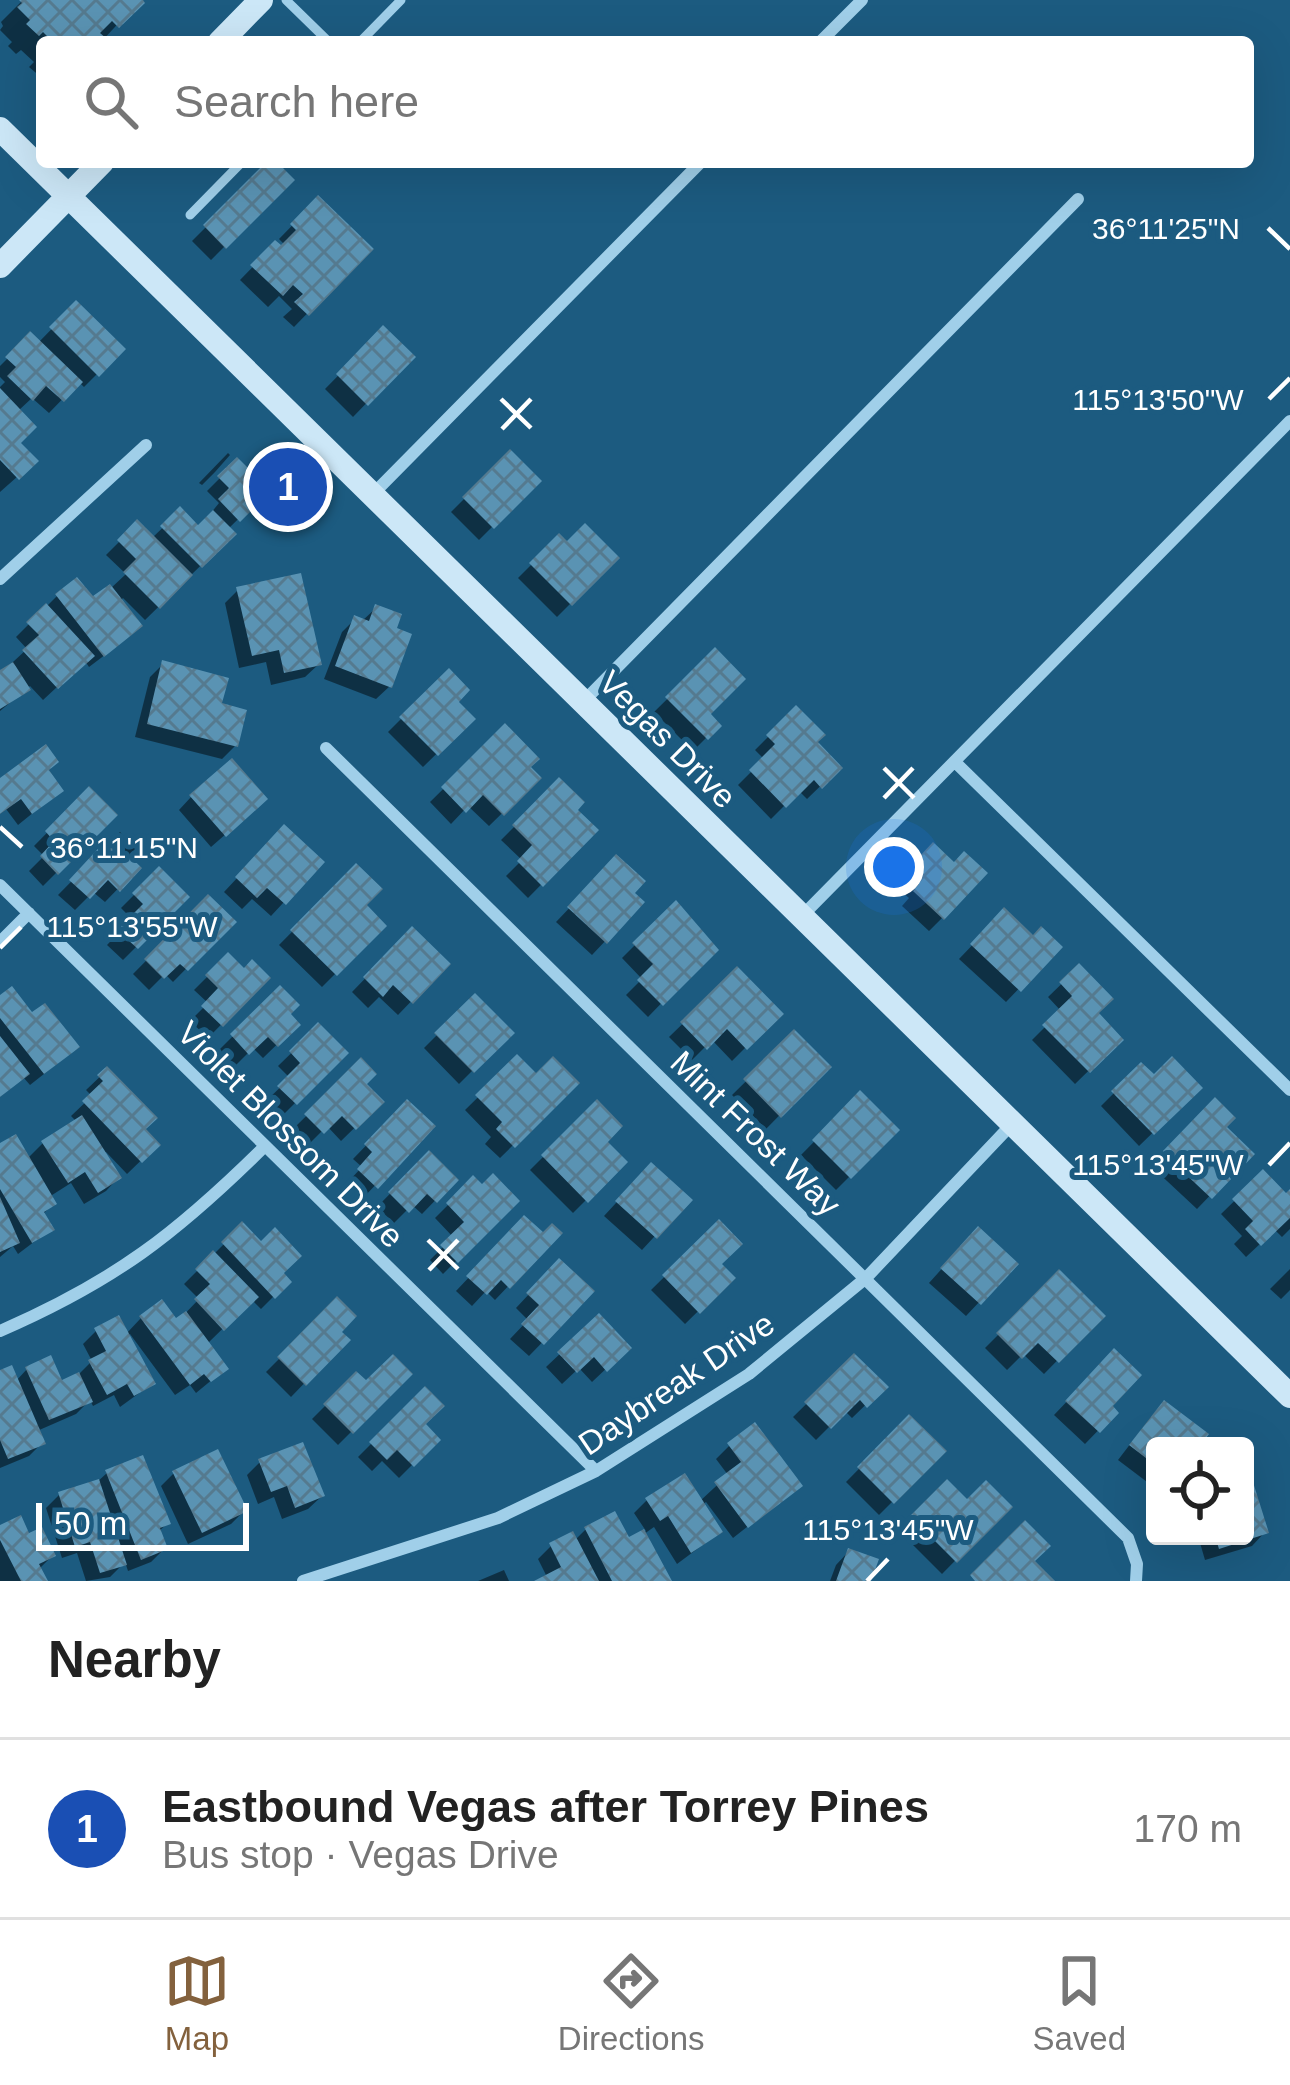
<!DOCTYPE html>
<meta charset="utf-8">
<style>
body{margin:0;font-family:Arial,sans-serif;background:#f6f6f6;color:#222}
.controls{position:absolute;right:36px;bottom:36px;display:grid;overflow:hidden;border-radius:12px;box-shadow:0 12px 48px #0002}
.controls button{width:108px;height:108px;display:grid;place-items:center;padding:0;border:0;border-bottom:3px solid #e0e0e0;background:#fff;color:#222;font:60px sans-serif}
.scale{position:absolute;left:36px;bottom:30px;width:213px;box-sizing:border-box;padding-left:12px;border:6px solid #fff;border-top:0;font-size:33px;line-height:42px;white-space:nowrap;color:#fff;-webkit-text-stroke:9px #1c5b80;paint-order:stroke}
.you{position:absolute;left:894px;top:867px;width:42px;height:42px;margin:-30px;border:9px solid #fff;border-radius:50%;background:#1a73e8;box-shadow:0 0 0 18px #1a73e833}
.badge{display:grid;place-items:center;width:78px;height:78px;border-radius:50%;background:#83613d;color:#fff;font-size:39px;font-weight:700}
.pin{position:absolute;translate:-50% -50%;border:6px solid #fff;box-shadow:0 3px 12px #0006}
.list{margin:0;padding:0;list-style:none}
h2{display:flex;justify-content:space-between;align-items:center;height:156px;margin:0;padding:0 48px;font-size:51px}
h2 small{font-size:39px;font-weight:400;color:#767676}
.list li{display:grid;grid-template-columns:78px 1fr auto;gap:36px;align-items:center;box-sizing:border-box;height:180px;padding:0 48px;border-top:3px solid #e0e0e0}
.list b{display:block;font-size:45px;white-space:nowrap}
.list p{margin:0;font-size:39px;white-space:nowrap;color:#767676}
.list em{font-size:39px;font-style:normal;color:#767676}
.icon{flex:none;width:66px;height:66px;fill:none;stroke:currentColor;stroke-width:2;stroke-linecap:round;stroke-linejoin:round}
.map{position:relative;flex:none;width:1290px;height:1581px;overflow:hidden}
.search{position:absolute;background:#fff;box-shadow:0 12px 48px #0002;left:36px;right:36px;top:36px;height:132px;display:flex;align-items:center;gap:30px;box-sizing:border-box;padding:0 42px;border-radius:12px;color:#767676;font-size:45px}
.sheet{height:336px;background:#fff}
nav{display:flex;justify-content:space-around;align-items:center;box-sizing:border-box;height:168px;border-top:3px solid #e0e0e0;background:#fff;font-size:33px;color:#767676}
nav a{display:grid;justify-items:center;gap:6px}
nav .on{color:#83613d}
.map>svg:first-child{display:block}
.shadow{fill:#0007}
.building{fill:url(#building-cross-hatch)}
.lines{fill:none;stroke-linecap:round;stroke-linejoin:round}
.lane{stroke:#a0cfe9;stroke-width:9}
.street{stroke:#a0cfe9;stroke-width:12}
.secondary{stroke:#cce7f7;stroke-width:24}
.ticks{fill:none;stroke:#fff;stroke-width:4.5}
.labels{text-anchor:middle;stroke-width:10;stroke-linejoin:round;paint-order:stroke}
.street-label{font-size:33px;fill:#fff;stroke:#1c5b80}
.ticks-label{font-size:30px;text-anchor:middle;fill:#fff;stroke:#1c5b80;stroke-width:10;stroke-linejoin:round;paint-order:stroke}
</style>
<div class="map">
<svg width="1290" height="1581" viewBox="0 0 1290 1581">
<defs>
<pattern id="building-cross-hatch" width="8" height="8" patternUnits="userSpaceOnUse" patternTransform="scale(3)"><rect width="8" height="8" fill="#5a93b3"/><path d="M0 0l8 8M0 8l8-8" fill="none" stroke="#557a8f"/></pattern>
</defs>
<rect width="100%" height="100%" fill="#1c5b80"/>
<path class="shadow" d="M23,0H140L101,42H42V78L29,67L34,62L21,50L16,54L8,46L12,42L0,30L3,26L1,22Z
M271,162L291,180L211,260L192,241Z
M318,199L370,249L294,327L283,317L292,309L279,296L268,307L240,280L275,244L281,249L285,245L279,239Z
M76,304L122,349L84,387L79,382L49,413L32,398L18,411L17,443L35,461L0,492V387L5,382L0,377V366L30,336L38,343Z
M383,330L411,357L353,417L325,389Z
M228,453L230,455L215,472L202,485L199,483Z
M510,453L538,481L479,540L451,512Z
M237,461L267,491L228,529L233,534L145,620L123,598L120,601L126,639L89,667L85,661L43,700L30,686L0,711V674L27,649L16,637L57,596L93,601L110,589L126,574L106,555L137,524L152,538L180,511L198,529L219,503L207,491Z
M559,537L567,545L616,558L557,617L518,578Z
M238,590L319,664L305,677L271,685L266,662L239,668L225,603Z
M376,608L390,686L376,699L324,679L342,632L355,619L362,621Z
M715,652L706,714L718,726L693,751L654,712Z
M163,664L219,706L235,746L222,759L135,737L150,677Z
M448,672L455,702L472,719L423,767L388,732Z
M796,709L814,742L839,768L807,799L799,791L771,819L738,785L764,759L755,750Z
M505,728L527,767L538,778L489,826L468,806L451,824L430,802Z
M0,782L60,791L18,825L6,809L0,814Z
M559,782L574,810L595,830L528,898L506,876L522,860L501,840Z
M89,790L114,815L43,886L29,871L44,856L34,846Z
M191,797L251,812L211,847L179,810Z
M284,828L321,862L271,916L252,899L242,909L224,892Z
M120,832L136,848L126,858L138,868L105,902L93,892L75,910L58,895Z
M933,847L953,866L942,918L929,931L902,906L909,898L895,886Z
M617,858L630,893L641,903L592,955L556,922Z
M356,867L362,905L383,926L322,987L279,945Z
M159,870L186,897L123,960L107,945L132,919L121,908Z
M208,898L232,922L173,982L165,974L149,990L133,974Z
M676,904L714,949L648,1017L626,995L642,979L622,958Z
M1004,912L1033,938L1059,947L1006,1002L959,959Z
M412,930L447,964L398,1015L379,997L368,1008L352,992Z
M228,956L244,972L267,978L208,1038L190,1021L208,1003L194,990Z
M1079,967L1095,1014L1120,1040L1075,1084L1032,1040L1061,1011L1048,997Z
M737,971L779,1014L732,1061L712,1040L692,1060L669,1037Z
M280,989L287,1014L297,1025L263,1058L253,1048L235,1066L219,1050Z
M475,997L510,1033L459,1084L424,1048Z
M0,999L63,1059L30,1085L23,1077L0,1097Z
M318,1027L345,1053L282,1116L266,1101L290,1078L278,1066Z
M794,1034L827,1067L766,1129L732,1095Z
M517,1059L536,1078L576,1083L500,1158L485,1144L491,1137L465,1110Z
M361,1062L363,1084L381,1102L341,1141L327,1126L309,1144L293,1129Z
M1141,1066L1153,1078L1199,1088L1139,1146L1101,1106Z
M107,1070L142,1129L157,1145L127,1174L106,1152L103,1154L119,1177L106,1191L84,1204L71,1183L49,1197L53,1204L42,1215L51,1229L18,1254L13,1246L0,1257V1146L27,1159L43,1143L77,1122L71,1116L92,1096L86,1090Z
M860,1095L896,1130L836,1190L801,1155Z
M1215,1101L1223,1127L1250,1154L1197,1209L1152,1167Z
M407,1103L432,1126L362,1199L346,1184L362,1167L353,1159Z
M597,1103L603,1142L624,1162L573,1213L530,1170Z
M429,1154L455,1180L422,1214L412,1205L394,1223L377,1207Z
M1263,1173L1286,1197L1290,1194V1229L1282,1237L1275,1230L1246,1257L1234,1244L1242,1236L1221,1214Z
M638,1179L688,1200L642,1250L604,1216Z
M473,1180L516,1201L443,1274L430,1260L453,1237L435,1218Z
M524,1219L543,1236L559,1233L495,1300L486,1291L472,1306L456,1291Z
M719,1223L718,1265L732,1278L685,1324L651,1290Z
M242,1226L288,1282L261,1309L252,1300L207,1344L225,1369L196,1393L190,1385L175,1395L130,1334L127,1336L153,1383L120,1407L114,1395L93,1406L90,1400L76,1414L37,1431L42,1443L29,1456L0,1468V1373L16,1381L27,1369L60,1384L76,1377L92,1361L83,1344L96,1331L126,1334L141,1318L176,1323L199,1299L184,1284Z
M965,1243L1015,1264L966,1316L929,1283Z
M559,1262L591,1292L529,1356L510,1339L528,1320L516,1308Z
M1290,1269V1290L1281,1299L1270,1289Z
M1059,1274L1101,1316L1044,1374L1023,1354L1007,1370L985,1348Z
M337,1301L338,1332L346,1340L291,1397L266,1372Z
M599,1317L628,1348L592,1382L579,1368L562,1384L546,1367Z
M1114,1352L1109,1406L1115,1413L1085,1444L1054,1415Z
M854,1357L884,1387L852,1418L845,1411L816,1440L793,1417Z
M409,1374L338,1445L312,1419L356,1375L366,1385Z
M425,1390L422,1424L437,1440L399,1478L382,1461L372,1471L358,1457Z
M1151,1417L1196,1446H1155V1488L1118,1460Z
M909,1418L943,1451L879,1515L846,1482Z
M729,1446L799,1486L733,1538L706,1502L702,1505L720,1532L677,1564L654,1527L644,1534L669,1581H541L547,1577L538,1559L551,1546L575,1540L586,1529L627,1541L646,1531L634,1513L647,1500L700,1501L728,1475L716,1459Z
M260,1462L322,1496L308,1509L282,1519L274,1497L258,1504L247,1475Z
M107,1473L168,1523L158,1532L164,1549L151,1562L128,1571L125,1562L110,1577L86,1581L77,1553L62,1558L46,1508L59,1495L97,1482Z
M174,1473L244,1511L231,1524L188,1544L161,1486Z
M947,1483L967,1503L1008,1507L942,1574L899,1531Z
M1245,1484L1265,1532L1252,1546L1205,1560L1198,1536H1245Z
M0,1528L28,1537L53,1555L39,1569L44,1581H0Z
M849,1551L868,1581H830L836,1565Z
M504,1570L509,1581H478Z"/>
<path class="building" d="M19,0H143L145,3L119,28L112,21L100,33L107,39L104,42H53L43,32L39,36L26,24L30,20L17,7L22,3Z
M266,162H277L295,180L226,249L203,225Z
M318,195L374,249L309,316L294,302L303,294L293,285L283,296L250,265L275,240L281,245L296,230L290,224Z
M76,300L126,349L99,377L49,327Z
M383,325L416,357L368,406L336,374Z
M30,331L83,382L64,402L46,386L33,401L7,376L16,367L5,357Z
M0,388L37,427L21,443L39,461L19,480L0,460Z
M510,449L542,481L494,529L462,497Z
M237,457L271,491L240,522L218,499L229,488L217,476Z
M180,506L198,525L213,510L237,534L202,568L160,526Z
M137,519L193,575L160,609L123,572L136,559L117,540Z
M585,523L620,558L572,606L529,563L559,533L567,541Z
M301,573L322,665L284,673L279,650L252,656L236,587Z
M77,577L93,596L110,584L143,626L104,657L55,594Z
M46,603L95,656L58,689L22,650L39,635L26,622Z
M375,604L402,614L397,628L412,634L392,688L335,666L354,615L369,621Z
M715,647L746,679L711,714L722,726L708,740L665,697Z
M162,660L229,678L222,703L247,710L238,747L147,724Z
M13,662L31,690L0,709V670Z
M449,668L470,690L459,702L476,719L438,756L399,717Z
M796,705L826,735L818,742L843,768L822,789L814,780L786,808L749,770L775,744L766,735Z
M505,723L540,759L531,767L542,778L504,816L483,795L466,813L441,787Z
M46,744L59,762L49,770L64,791L32,814L21,799L0,814V778Z
M232,758L268,799L226,837L189,795Z
M559,777L585,802L578,810L599,830L543,887L517,861L532,845L512,825Z
M89,786L118,815L58,875L40,856L54,841L45,831Z
M284,824L325,862L286,905L267,888L257,898L235,877Z
M109,837L142,868L120,892L108,880L90,899L69,880Z
M933,842L954,862L964,851L988,873L944,920L913,891L919,884L906,871Z
M616,854L646,881L635,893L645,902L607,944L567,907Z
M356,863L383,889L367,905L387,926L337,976L290,930Z
M159,866L190,897L138,949L117,930L143,904L132,893Z
M208,894L237,922L188,971L180,964L164,979L144,959Z
M676,900L719,950L663,1006L637,980L653,964L632,943Z
M1004,907L1033,935L1041,926L1063,947L1021,992L970,944Z
M412,926L451,964L413,1004L393,985L383,997L363,977Z
M228,952L244,968L252,959L271,978L223,1027L201,1006L218,988L205,975Z
M1079,963L1114,999L1099,1013L1124,1040L1090,1073L1042,1025L1072,996L1059,982Z
M737,966L784,1014L747,1050L727,1029L707,1050L680,1022Z
M280,985L300,1005L291,1014L301,1025L278,1047L268,1037L249,1055L230,1034Z
M12,986L32,1012L45,1003L80,1047L44,1074L0,1018V995Z
M475,993L515,1033L474,1073L434,1033Z
M318,1022L349,1053L297,1105L277,1086L300,1063L289,1051Z
M794,1029L832,1067L781,1118L743,1079Z
M0,1036L30,1074L0,1097Z
M517,1054L536,1073L553,1056L580,1083L515,1148L496,1129L502,1122L475,1095Z
M1172,1056L1203,1088L1154,1135L1111,1091L1141,1062L1154,1074Z
M361,1057L377,1074L367,1084L385,1102L356,1130L342,1116L324,1134L304,1114Z
M107,1066L158,1118L146,1129L161,1145L142,1163L82,1101L103,1081L97,1075Z
M860,1090L900,1130L851,1179L812,1140Z
M1215,1097L1236,1118L1227,1127L1255,1154L1212,1199L1162,1152Z
M407,1099L436,1126L378,1189L357,1169L372,1152L364,1144Z
M597,1099L623,1126L608,1142L628,1162L588,1203L541,1155Z
M82,1115L122,1178L98,1193L85,1172L68,1183L41,1141Z
M16,1134L57,1204L44,1212L55,1230L32,1243L0,1189V1143Z
M429,1150L459,1180L437,1203L427,1194L409,1213L388,1192Z
M651,1162L693,1200L657,1239L615,1201Z
M1263,1169L1286,1193L1290,1189V1218L1261,1246L1245,1229L1253,1221L1232,1199Z
M493,1173L520,1201L458,1263L440,1245L464,1222L446,1203L473,1175L482,1184Z
M0,1197L20,1243L0,1252Z
M524,1215L543,1232L552,1223L563,1233L510,1289L501,1280L487,1295L466,1276Z
M719,1219L743,1244L722,1264L736,1278L700,1314L662,1275Z
M242,1221L261,1241L275,1227L302,1256L284,1273L292,1282L275,1299L221,1242Z
M978,1226L1019,1264L981,1305L940,1268Z
M213,1250L259,1297L224,1331L194,1299L210,1284L195,1269Z
M559,1258L595,1291L544,1345L521,1324L539,1305L526,1293Z
M1059,1269L1106,1316L1059,1363L1038,1343L1022,1359L996,1333Z
M337,1296L357,1316L342,1332L351,1340L306,1386L277,1357Z
M162,1299L176,1318L186,1311L229,1369L211,1382L204,1374L190,1385L139,1316Z
M599,1313L632,1348L607,1372L594,1357L577,1373L557,1352Z
M119,1315L156,1384L134,1396L127,1384L107,1395L88,1360L106,1351L94,1328Z
M1114,1348L1142,1375L1113,1406L1119,1413L1100,1433L1065,1401Z
M854,1353L889,1387L867,1408L860,1400L831,1429L804,1402Z
M393,1354L413,1374L353,1434L323,1404L356,1371L366,1380Z
M51,1355L62,1380L79,1372L93,1402L49,1420L25,1367Z
M12,1365L46,1444L8,1459L0,1440V1370Z
M425,1386L445,1406L426,1424L441,1440L414,1467L397,1450L387,1460L369,1442Z
M1164,1400L1209,1434L1200,1446H1155V1465L1129,1445Z
M909,1414L947,1451L894,1504L857,1467Z
M755,1422L803,1486L748,1528L714,1482L741,1462L727,1443Z
M303,1442L325,1496L295,1508L287,1486L271,1492L258,1459Z
M218,1449L248,1511L202,1533L172,1471Z
M143,1455L171,1524L160,1528L168,1549L141,1560L105,1470Z
M685,1473L723,1532L691,1553L668,1516L660,1521L645,1498Z
M99,1479L127,1565L100,1573L90,1542L75,1547L58,1492Z
M947,1479L967,1499L986,1480L1013,1507L957,1563L910,1516Z
M1252,1479L1269,1533L1219,1549L1215,1536H1245V1481Z
M615,1511L629,1537L644,1529L672,1581H612L584,1527Z
M21,1515L29,1533L42,1527L56,1556L39,1564L48,1581H21L0,1540V1525Z
M1025,1520L1051,1546L1035,1561L1055,1581H975L970,1575Z
M573,1531L599,1581H534L561,1567L549,1543Z
M848,1548L879,1559L871,1581H836Z"/>
<g class="lines">
<path class="lane" d="M286,0L329,42
M360,42L401,0
M190,215L242,162"/>
<path class="street" d="M820,42L862,0
M373,494L701,162
M0,579L146,445
M584,701L1078,199
M326,748L1128,1538L1137,1564L1136,1581
M955,762L1290,1090
M0,885L596,1471
M802,916L1290,421
M0,942L29,913
M0,1331C115,1281 176,1234 265,1146
M303,1581L498,1518L596,1471L749,1374L866,1278L1012,1124"/>
<path class="secondary" d="M220,42L261,0
M0,129L1290,1396
M0,266L102,162"/>
</g>
<path class="ticks" d="M1268,228L1290,249M501,399L531,428M1269,399L1290,378M502,429L531,399M884,768L914,798M884,798L913,768M0,827L22,847M0,948L21,927M1269,1165L1290,1143M428,1240L458,1269M429,1270L458,1240M867,1581L888,1559"/>
<g class="labels">
<g class="street-label">
<text transform="translate(668 739) rotate(45)" y="12">Vegas Drive</text>
<text transform="translate(756 1133) rotate(44)" y="12">Mint Frost Way</text>
<text transform="translate(291 1134) rotate(45)" y="12">Violet Blossom Drive</text>
<text transform="translate(676 1383) rotate(-34)" y="12">Daybreak Drive</text>
</g>
</g>
<g class="ticks-label">
<text x="1166" y="239">36°11'25"N</text>
<text x="1158" y="410">115°13'50"W</text>
<text x="124" y="858">36°11'15"N</text>
<text x="132" y="937">115°13'55"W</text>
<text x="1158" y="1175">115°13'45"W</text>
<text x="888" y="1540">115°13'45"W</text>
</g>
</svg>
<div class="controls">
<button><svg class="icon" aria-label="locate" viewBox="0 0 24 24"><circle cx="12" cy="12" r="6"/><path d="M12 2v4M12 18v4M2 12h4M18 12h4"/></svg></button>
</div>
<div class="scale">50 m</div>
<div class="you"></div>
<div class="pin badge" style="left:288px;top:487px;background:#1a4fb4">1</div>
<div class="search"><svg class="icon" aria-label="search" viewBox="0 0 24 24"><circle cx="10" cy="10" r="6"/><path d="M15 15l6 6"/></svg>Search here</div>
</div>
<section class="sheet">
<h2>Nearby<small></small></h2>
<ul class="list">
<li><span class="badge" style="background:#1a4fb4">1</span><div><b>Eastbound Vegas after Torrey Pines</b><p>Bus stop · Vegas Drive</p></div><em>170 m</em></li>
</ul>
</section>
<nav>
<a class="on"><svg class="icon" aria-label="map" viewBox="0 0 24 24"><path d="M3 6l6-2 6 2 6-2v14l-6 2-6-2-6 2zM9 4v14M15 6v14"/></svg>Map</a>
<a><svg class="icon" aria-label="directions" viewBox="0 0 24 24"><path d="M12 3l9 9-9 9-9-9zM9 14v-3h6M13 9l2 2-2 2"/></svg>Directions</a>
<a><svg class="icon" aria-label="saved" viewBox="0 0 24 24"><path d="M7 4h10v16l-5-4-5 4z"/></svg>Saved</a>
</nav>
